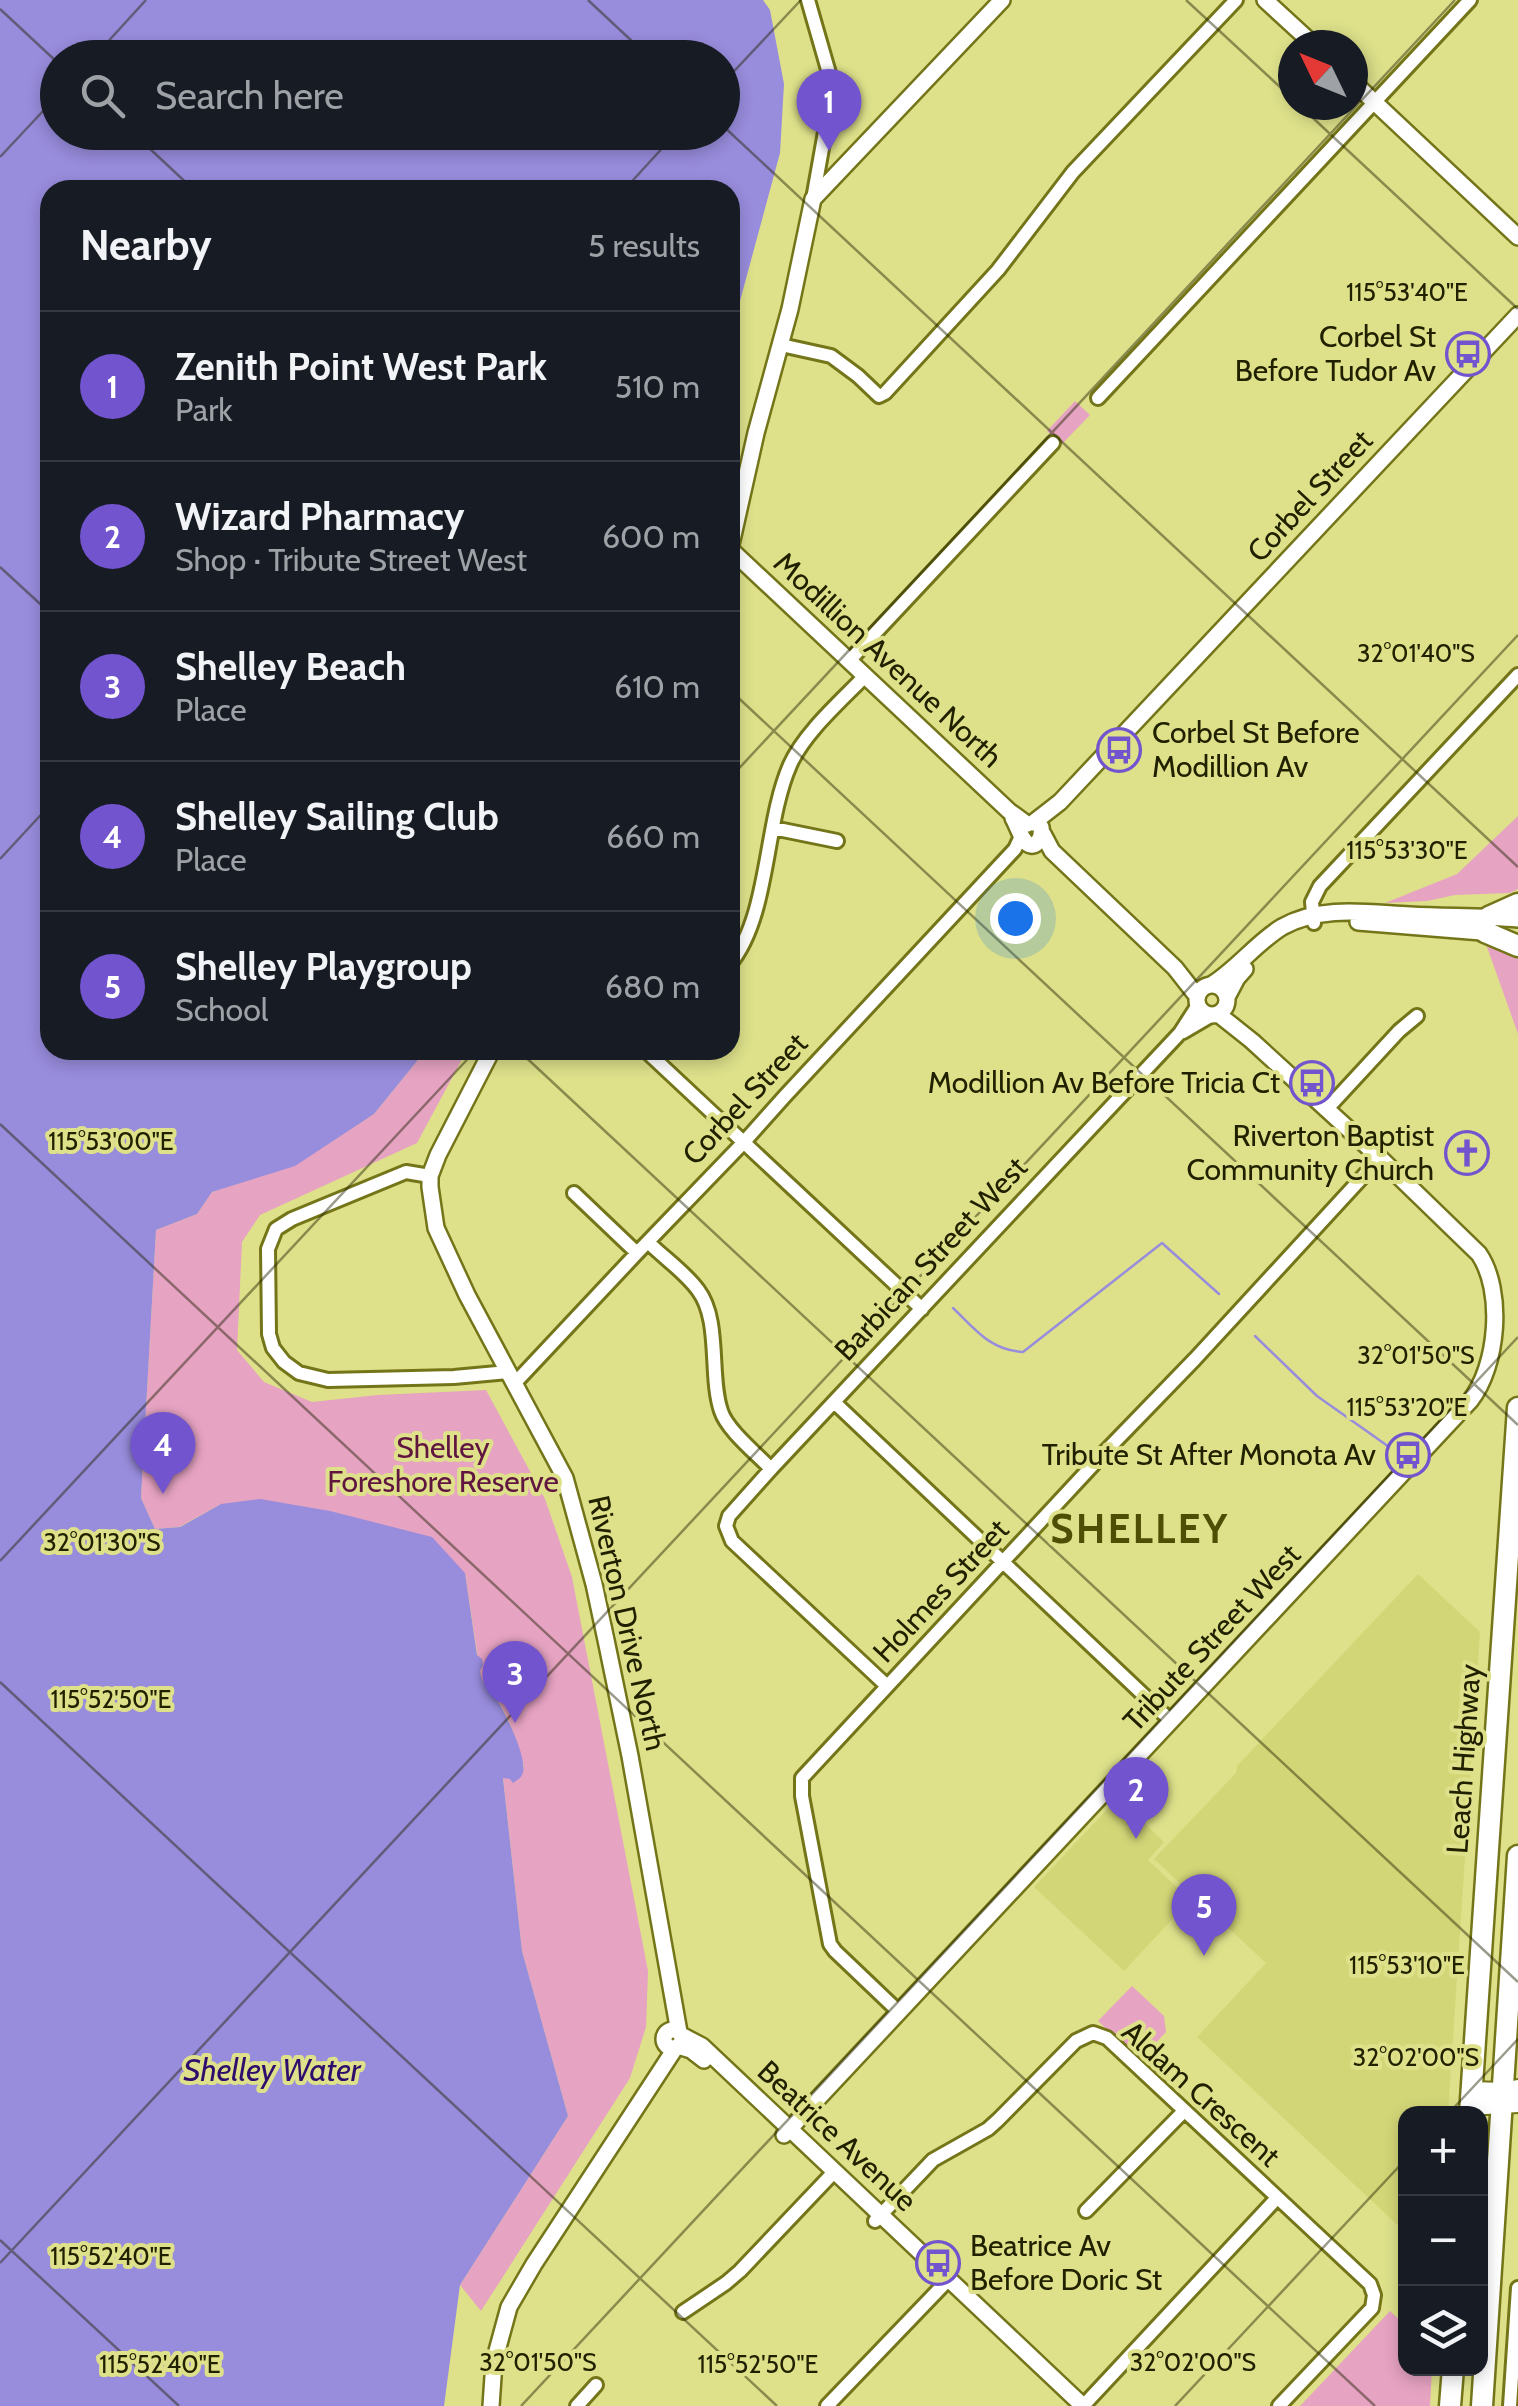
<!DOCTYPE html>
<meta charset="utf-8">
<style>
body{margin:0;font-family:Cabin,sans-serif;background:#242831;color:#f1f3f6}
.controls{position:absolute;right:30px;bottom:30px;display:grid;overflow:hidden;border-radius:20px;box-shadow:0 5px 15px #0003}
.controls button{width:90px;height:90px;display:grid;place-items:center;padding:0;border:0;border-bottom:2px solid #363941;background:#171b24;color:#f1f3f6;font:50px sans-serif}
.compass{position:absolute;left:1278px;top:30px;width:90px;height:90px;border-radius:50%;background:#171b24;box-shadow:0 5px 15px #0003;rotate:313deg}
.you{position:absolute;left:1015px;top:918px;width:35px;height:35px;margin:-25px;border:8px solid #fff;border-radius:50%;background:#1a73e8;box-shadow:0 0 0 15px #1a73e833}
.badge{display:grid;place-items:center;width:65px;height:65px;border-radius:50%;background:#7154ce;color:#fff;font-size:32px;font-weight:700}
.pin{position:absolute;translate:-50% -82px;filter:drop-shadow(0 2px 5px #0008)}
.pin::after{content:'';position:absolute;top:52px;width:35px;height:30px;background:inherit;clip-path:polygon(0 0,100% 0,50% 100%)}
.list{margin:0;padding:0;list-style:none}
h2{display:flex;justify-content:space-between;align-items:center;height:130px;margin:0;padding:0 40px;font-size:42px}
h2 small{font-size:32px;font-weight:400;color:#9ea1a6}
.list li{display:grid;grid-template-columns:65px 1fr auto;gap:30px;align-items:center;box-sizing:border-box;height:150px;padding:0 40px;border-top:2px solid #363941}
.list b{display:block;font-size:38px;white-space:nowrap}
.list p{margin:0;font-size:32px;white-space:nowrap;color:#9ea1a6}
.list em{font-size:32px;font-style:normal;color:#9ea1a6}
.icon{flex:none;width:55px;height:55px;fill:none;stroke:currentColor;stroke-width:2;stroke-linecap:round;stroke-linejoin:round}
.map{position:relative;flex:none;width:1518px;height:2406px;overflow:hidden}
.search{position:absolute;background:#171b24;box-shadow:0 5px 15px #0003;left:40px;top:40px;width:700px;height:110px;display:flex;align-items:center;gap:25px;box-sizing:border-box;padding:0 35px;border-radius:55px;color:#9ea1a6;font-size:38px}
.panel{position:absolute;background:#171b24;box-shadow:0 5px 15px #0003;left:40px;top:180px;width:700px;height:880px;border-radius:30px}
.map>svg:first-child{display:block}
.built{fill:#d3d677}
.green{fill:#e6a3c2}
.water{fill:#988cdc;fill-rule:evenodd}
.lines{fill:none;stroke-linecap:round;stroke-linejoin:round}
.stream{stroke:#988cdc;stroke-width:2.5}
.minor-casing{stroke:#747519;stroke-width:18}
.tertiary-casing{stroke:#747519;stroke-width:20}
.secondary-casing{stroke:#747519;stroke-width:22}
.trunk-casing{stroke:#747519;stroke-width:25}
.minor{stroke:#fff;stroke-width:12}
.tertiary{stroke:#fff;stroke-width:15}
.secondary{stroke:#fff;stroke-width:18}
.trunk{stroke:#fff;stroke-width:20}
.ticks{fill:none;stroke:#212100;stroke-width:2.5;stroke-opacity:0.45}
.labels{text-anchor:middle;stroke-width:8;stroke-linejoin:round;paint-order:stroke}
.poi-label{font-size:30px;fill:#212100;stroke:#dee18a;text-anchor:end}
.street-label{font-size:30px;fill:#212100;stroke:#dee18a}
.park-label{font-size:30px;fill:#601440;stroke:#dee18a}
.water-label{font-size:32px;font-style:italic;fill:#2f0d6c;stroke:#dee18a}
.district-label{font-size:40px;font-weight:bold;letter-spacing:2.5px;fill:#4e4e05;stroke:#dee18a}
.ticks-label{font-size:25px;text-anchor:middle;fill:#212100;stroke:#dee18a;stroke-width:8;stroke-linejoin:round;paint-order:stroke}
</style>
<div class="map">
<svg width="1518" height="2406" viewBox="0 0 1518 2406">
<rect width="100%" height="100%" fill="#dee18a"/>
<path class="built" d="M1418,1574L1480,1632L1448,2113L1406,2114L1405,2232L1197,2037L1266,1963L1154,1859L1236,1773L1237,1766Z
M1118,1798L1164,1842L1148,1860L1190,1900L1124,1971L1034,1887Z"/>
<path class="green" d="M1075,401L1090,415L1062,444L1047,431Z
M1518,816V889L1510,893L1455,895L1427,901L1385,903L1457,874Z
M1487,941L1518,954V1034L1487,947Z
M426,1050H467L417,1143L260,1215L242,1242L237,1350L264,1382L312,1402L378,1395L486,1390L545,1499L572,1577L648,1971L646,2027L630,2078L481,2311L460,2285L568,2116L522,1951L503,1777L510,1779L524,1767C519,1744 509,1717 496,1698C490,1690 484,1688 481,1679L465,1573L221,1504L179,1527L155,1529L141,1498L156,1230L197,1214L212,1192L295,1165L374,1114Z
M1132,1986L1164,2016L1166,2032L1140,2060L1098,2021Z
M1390,2311L1405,2325L1406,2368L1432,2369L1430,2406H1300Z"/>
<path class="water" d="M0,0H763L770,10L784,84L780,153L730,338V190H50V1050H426L374,1114L295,1166L212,1192L197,1214L156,1230L141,1498L155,1529L180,1527L221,1504L260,1499L330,1511L432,1537L465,1573L477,1655L482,1659L483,1665L480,1671C482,1685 487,1687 495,1697C505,1711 527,1757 523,1772C521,1779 518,1779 513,1783L510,1779L503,1778L522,1951L568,2116L460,2285L444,2406H0ZM58,58H722V132H58Z"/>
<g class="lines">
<path class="stream" d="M953,1308C976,1330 990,1350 1023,1352L1162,1243L1219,1294
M1255,1336L1317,1396L1392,1449"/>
<g class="minor-casing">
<path id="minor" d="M808,0L833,87L813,199
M781,345L831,356L858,376L879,396L885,393L998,270L1073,172L1236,0
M1098,398L1470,0
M849,661L1053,443
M773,828L837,841
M1314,923L1312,902L1320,886L1518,675
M730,964C770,915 764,824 790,765C804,733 841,701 865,676
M1183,1032L1212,1015
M645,1050L922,1309
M1326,1110L1399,1031L1417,1016
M430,1176L406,1172L292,1219L276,1229L268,1249L269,1334L273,1348L284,1362L299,1373L328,1380L454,1377L508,1372
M574,1193L637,1253
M648,1242C664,1258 685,1272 698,1290C721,1320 709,1376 721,1411C727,1430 757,1454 771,1469
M514,1384L637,1253L744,1142L785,1096L1015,849L1022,834
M834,1402L1171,1721
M887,1686L732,1541L726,1526L729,1516L771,1469L1180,1033L1198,1005
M899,2012L835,1951L830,1944L802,1796V1778L1104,1453L1195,1359L1380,1158
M1086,2211L1184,2111
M875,2221L933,2160L988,2129L998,2120L1076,2041L1093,2033L1107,2038L1370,2284L1374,2295L1372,2308L1279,2406
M683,2312L726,2283L740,2271L834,2172
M577,2406L596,2385
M827,2406L949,2279
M1083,2406L1277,2198
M1510,2406L1518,2288"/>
</g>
<g class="tertiary-casing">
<path id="tertiary" d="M1265,0L1314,45
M1353,82L1518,237
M730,549L756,433L790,309L813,199L1002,0
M730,549L1009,811L1027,824
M1013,818C1017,825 1020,835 1024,840C1034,853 1043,839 1041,827
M1033,823L1060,802L1518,315
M1043,834L1052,851L1175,968L1197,996
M1358,922L1494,933
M1211,985C1237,969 1256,943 1282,927C1321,905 1368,913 1410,915C1446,917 1482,916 1518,919
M1197 1000a15 15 0 1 1 30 0a15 15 0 1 1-30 0Z
M1227,997L1237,978L1245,969
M492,1050L438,1155L430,1176V1187L436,1228L467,1295L565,1478L594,1584L606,1640L630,1756L679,2032
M664 2039a9 9 0 1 1 18 0a9 9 0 1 1-18 0Z
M681,2035L702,2046L1083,2406
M678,2046L691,2050L704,2060
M784,2135L1470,1401C1498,1366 1504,1291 1479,1254L1380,1158L1252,1041L1218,1014
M491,2406L494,2362L509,2307L534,2264L676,2047"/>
</g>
<g class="secondary-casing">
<path id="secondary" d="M1471,2091L1503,2092L1518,2089
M1470,2106L1518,2103"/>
</g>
<g class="trunk-casing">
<path id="trunk" d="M1489,917L1518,904
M1485,932L1518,946
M1470,2114L1518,1408
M1450,2406L1453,2368
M1482,2406L1518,1856"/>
</g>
<use href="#minor" class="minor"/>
<use href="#tertiary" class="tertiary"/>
<use href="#secondary" class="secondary"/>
<use href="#trunk" class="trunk"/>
</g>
<path class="ticks" d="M588,0L650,58M1186,0L1293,99M0,9L58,63M93,58L146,0M722,84L801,0M1299,105L1518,309M722,125L1518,867M132,132L194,190M0,157L58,95M624,190L677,132M0,567L50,613M730,690L1518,1425M730,778L1455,0M0,859L50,805M518,1050L1518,1982M0,1124L1375,2406M0,1561L476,1050M0,1682L777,2406M1448,2114L1518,2039M0,2240L179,2406M0,2263L1518,635M521,2406L1518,1337M1175,2406L1406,2159"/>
<defs>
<g id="bus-ring" transform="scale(2.25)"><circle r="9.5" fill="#dee18a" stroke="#7154ce" stroke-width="1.5"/><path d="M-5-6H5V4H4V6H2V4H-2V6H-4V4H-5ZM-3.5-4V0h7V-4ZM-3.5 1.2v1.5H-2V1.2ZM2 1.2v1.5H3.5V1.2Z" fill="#7154ce"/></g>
<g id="church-ring" transform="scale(2.25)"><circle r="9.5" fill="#dee18a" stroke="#7154ce" stroke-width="1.5"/><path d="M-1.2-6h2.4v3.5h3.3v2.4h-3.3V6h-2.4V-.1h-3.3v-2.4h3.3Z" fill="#7154ce"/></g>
</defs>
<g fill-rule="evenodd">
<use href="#bus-ring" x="1468" y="354"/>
<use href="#bus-ring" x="1119" y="750"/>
<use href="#bus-ring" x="1312" y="1083"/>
<use href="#church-ring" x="1467" y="1153"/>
<use href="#bus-ring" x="1408" y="1455"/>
<use href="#bus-ring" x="938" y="2263"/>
</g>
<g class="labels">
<g class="poi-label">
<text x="1436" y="347">Corbel St<tspan x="1436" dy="34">Before Tudor Av</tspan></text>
<text x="1152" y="743" text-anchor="start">Corbel St Before<tspan x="1152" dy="34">Modillion Av</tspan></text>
<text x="1280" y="1093">Modillion Av Before Tricia Ct</text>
<text x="1434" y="1146">Riverton Baptist<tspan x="1434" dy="34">Community Church</tspan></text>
<text x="1376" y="1465">Tribute St After Monota Av</text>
<text x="970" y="2256" text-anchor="start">Beatrice Av<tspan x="970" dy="34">Before Doric St</tspan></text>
</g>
<g class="street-label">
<text transform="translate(1310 496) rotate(-47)" y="10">Corbel Street</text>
<text transform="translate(888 660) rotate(43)" y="10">Modillion Avenue North</text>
<text transform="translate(745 1099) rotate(-47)" y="10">Corbel Street</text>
<text transform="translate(931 1259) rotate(-47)" y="10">Barbican Street West</text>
<text transform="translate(941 1591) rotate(-47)" y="10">Holmes Street</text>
<text transform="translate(627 1623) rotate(77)" y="10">Riverton Drive North</text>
<text transform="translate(1212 1638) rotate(-47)" y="10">Tribute Street West</text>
<text transform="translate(1464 1759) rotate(-86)" y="10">Leach Highway</text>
<text transform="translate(1201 2094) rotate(42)" y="10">Aldam Crescent</text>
<text transform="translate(837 2136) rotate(43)" y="10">Beatrice Avenue</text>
</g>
<g class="park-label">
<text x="443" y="1458">Shelley<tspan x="443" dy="34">Foreshore Reserve</tspan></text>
</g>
<g class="water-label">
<text x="272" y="2081">Shelley Water</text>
</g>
<g class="district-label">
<text x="1140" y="1543">SHELLEY</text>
</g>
</g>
<g class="ticks-label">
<text x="1407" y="301">115°53'40"E</text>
<text x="1416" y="662">32°01'40"S</text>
<text x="1407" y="859">115°53'30"E</text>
<text x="111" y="1150">115°53'00"E</text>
<text x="1416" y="1364">32°01'50"S</text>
<text x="1407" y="1416">115°53'20"E</text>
<text x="102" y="1551">32°01'30"S</text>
<text x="111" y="1708">115°52'50"E</text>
<text x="1407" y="1974">115°53'10"E</text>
<text x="1416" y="2066">32°02'00"S</text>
<text x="111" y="2265">115°52'40"E</text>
<text x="538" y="2371">32°01'50"S</text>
<text x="1193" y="2371">32°02'00"S</text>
<text x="160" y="2373">115°52'40"E</text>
<text x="758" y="2373">115°52'50"E</text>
</g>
</svg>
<div class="controls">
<button>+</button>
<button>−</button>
<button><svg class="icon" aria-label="layers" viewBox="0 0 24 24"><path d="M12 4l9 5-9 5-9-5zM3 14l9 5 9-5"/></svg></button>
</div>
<svg class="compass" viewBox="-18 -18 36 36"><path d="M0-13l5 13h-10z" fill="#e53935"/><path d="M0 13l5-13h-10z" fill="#9ea1a6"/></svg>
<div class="you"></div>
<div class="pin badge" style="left:829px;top:151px">1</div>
<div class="pin badge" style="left:1136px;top:1839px">2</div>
<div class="pin badge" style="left:515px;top:1723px">3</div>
<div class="pin badge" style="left:163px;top:1494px">4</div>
<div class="pin badge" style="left:1204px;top:1956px">5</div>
<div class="search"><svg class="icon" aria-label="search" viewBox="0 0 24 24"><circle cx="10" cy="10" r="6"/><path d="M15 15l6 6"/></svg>Search here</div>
<section class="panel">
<h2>Nearby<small>5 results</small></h2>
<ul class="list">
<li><span class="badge">1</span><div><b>Zenith Point West Park</b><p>Park</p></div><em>510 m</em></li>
<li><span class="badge">2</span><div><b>Wizard Pharmacy</b><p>Shop · Tribute Street West</p></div><em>600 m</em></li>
<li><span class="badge">3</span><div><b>Shelley Beach</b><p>Place</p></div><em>610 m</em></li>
<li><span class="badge">4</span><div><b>Shelley Sailing Club</b><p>Place</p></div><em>660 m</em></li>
<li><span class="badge">5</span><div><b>Shelley Playgroup</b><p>School</p></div><em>680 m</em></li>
</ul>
</section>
</div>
